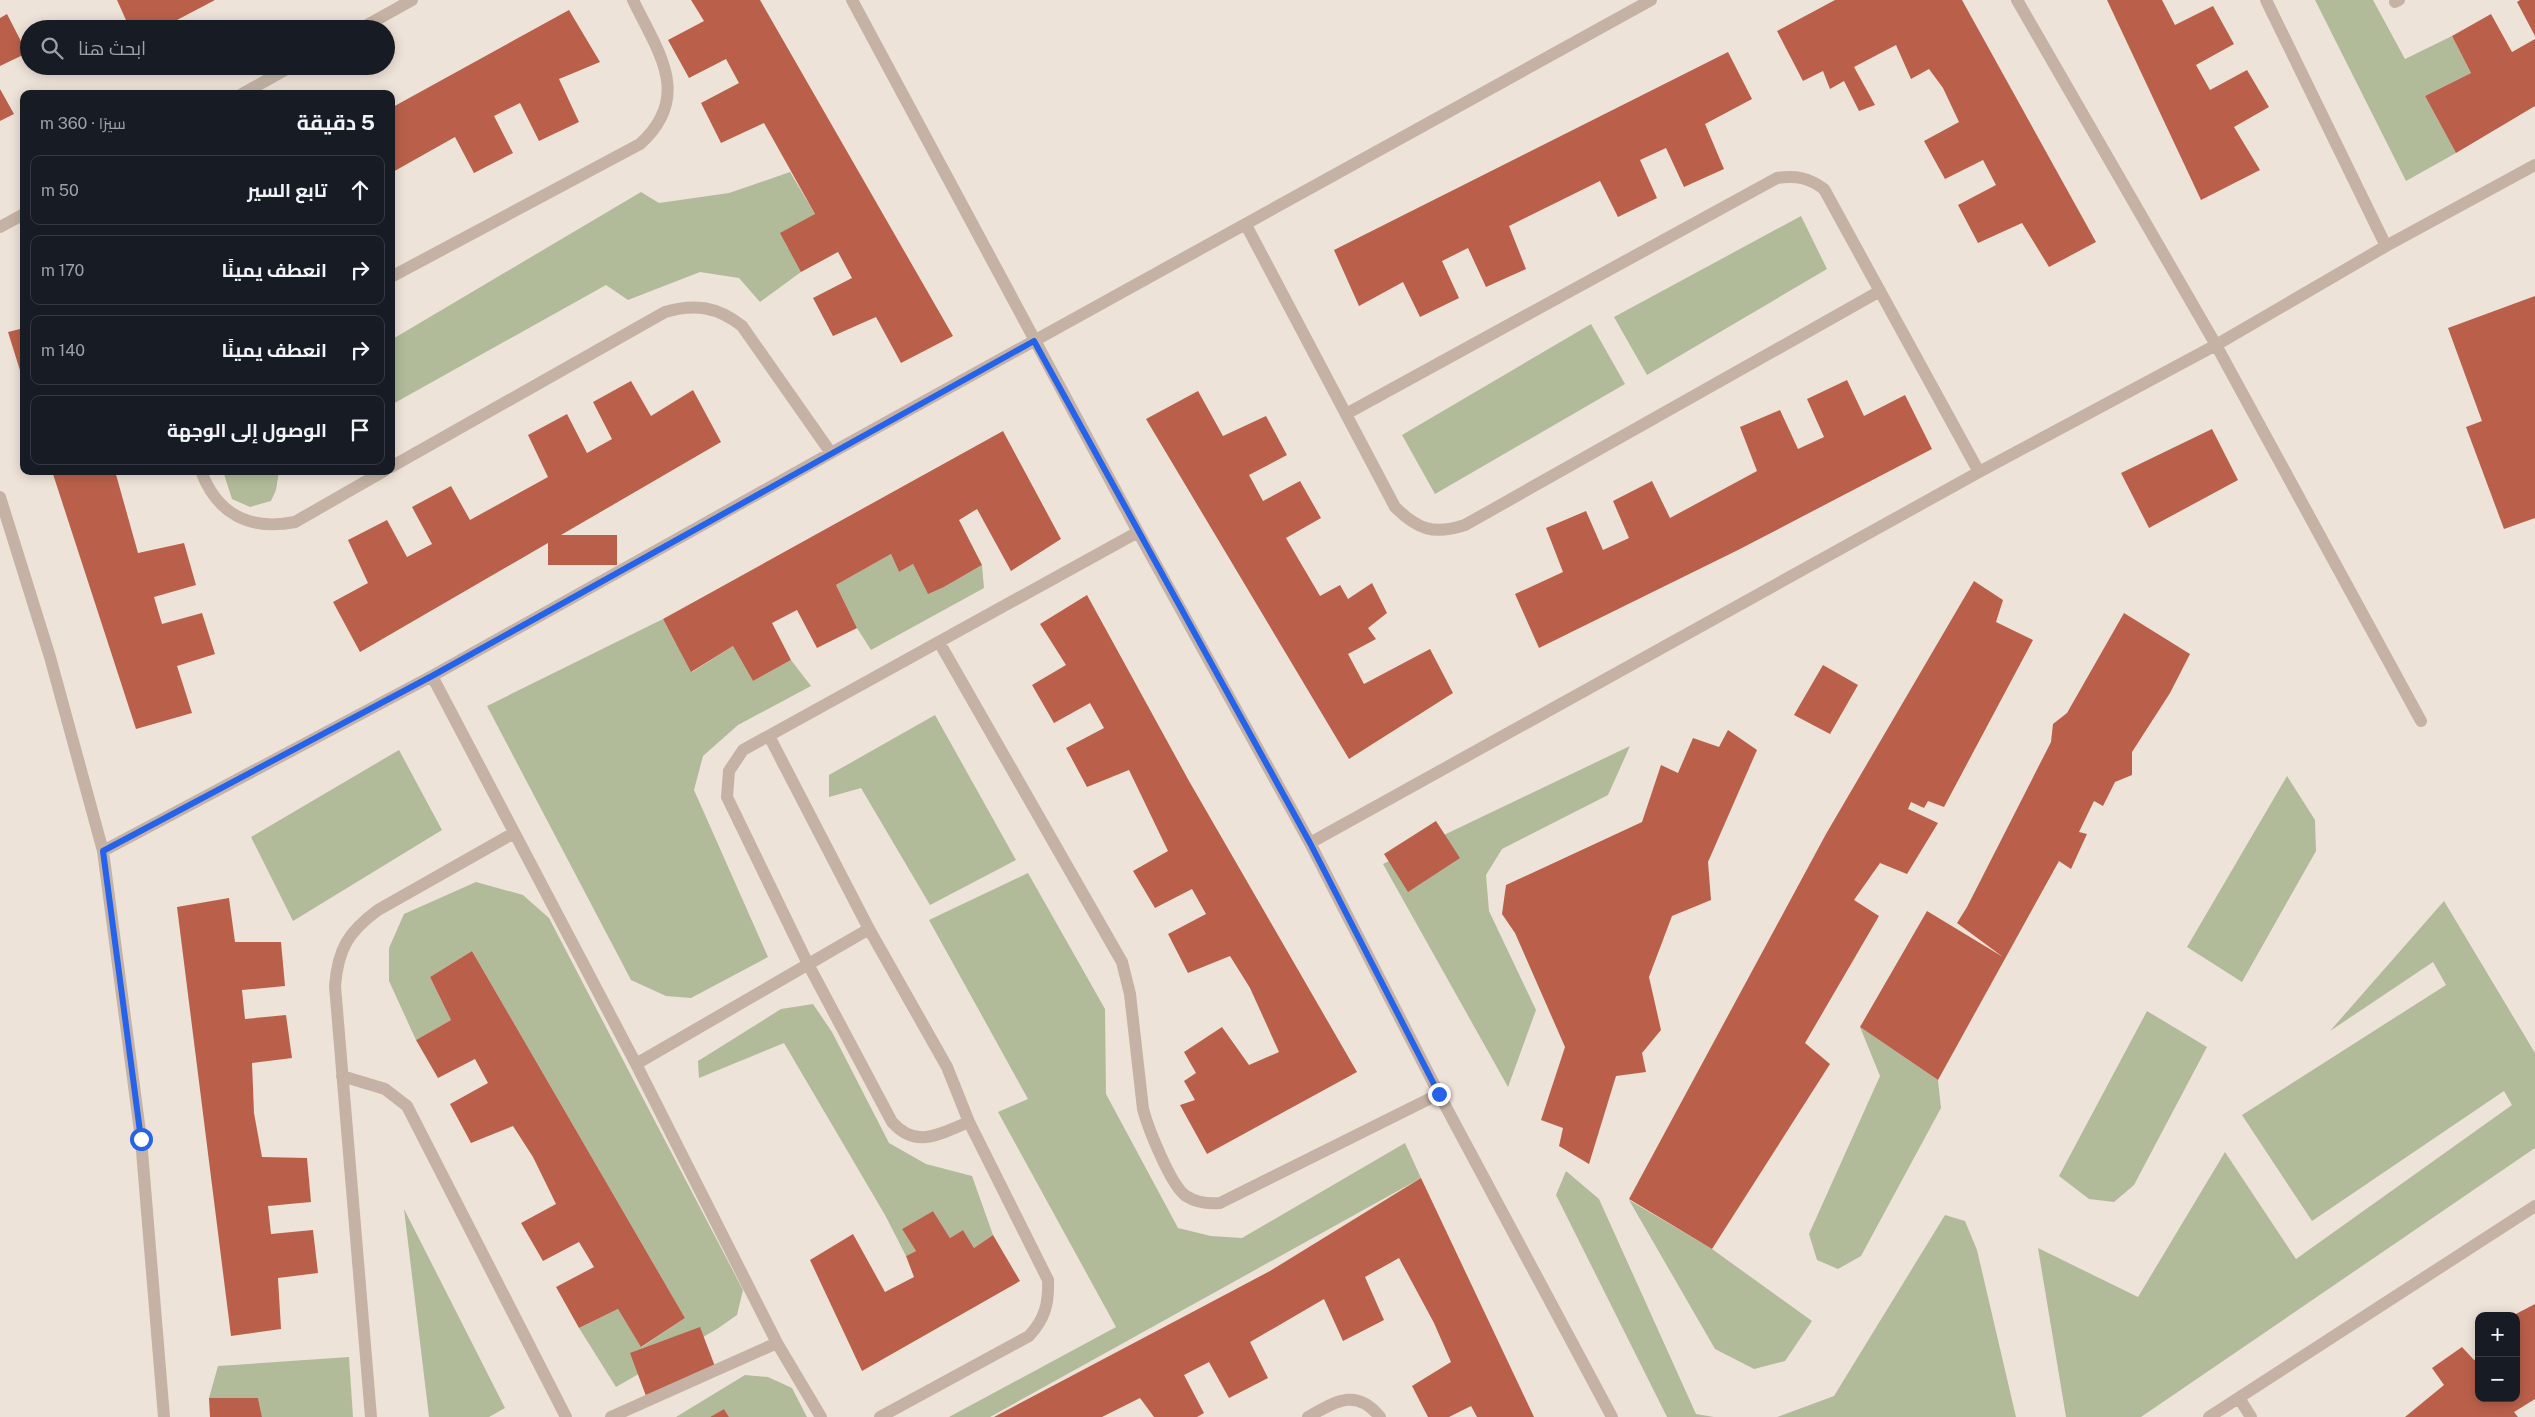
<!DOCTYPE html>
<html lang="ar">
<meta charset="utf-8">
<style>
body{margin:0;font-family:"Public Sans",Cairo,sans-serif;background:#242831;color:#f1f3f6;direction:rtl}
.controls{position:absolute;right:15px;bottom:15px;display:grid;overflow:hidden;border-radius:10px;box-shadow:0 2px 12px #0003}
.controls button{width:45px;height:45px;display:grid;place-items:center;padding:0;border:0;border-bottom:1px solid #363941;background:#171b24;color:#f1f3f6;font:25px sans-serif}
.stop{position:absolute;width:15px;height:15px;margin:-11px;border:4px solid #2563eb;border-radius:50%;background:#fff}
.stop.end{background:#2563eb;border-color:#fff;box-shadow:0 1px 5px #0008}
.list{margin:0;padding:0;list-style:none}
h2{display:flex;justify-content:space-between;align-items:center;height:65px;margin:0;padding:0 20px;font-size:21px}
h2 small{font-size:16px;font-weight:400;color:#9ea1a6}
.list li{display:grid;grid-template-columns:32px 1fr auto;gap:15px;align-items:center;box-sizing:border-box;height:70px;margin:0 10px 10px;padding:0 10px;border:1px solid #363941;border-radius:10px}
.list b{display:block;font-size:19px;white-space:nowrap}
.list em{font-size:16px;font-style:normal;color:#9ea1a6}
.icon{flex:none;width:28px;height:28px;fill:none;stroke:currentColor;stroke-width:2;stroke-linecap:round;stroke-linejoin:round}
.map{position:relative;flex:none;width:2535px;height:1417px;overflow:hidden;direction:ltr}
.search{position:absolute;background:#171b24;box-shadow:0 2px 12px #0003;left:20px;top:20px;width:375px;height:55px;display:flex;align-items:center;gap:12px;box-sizing:border-box;padding:0 18px;border-radius:28px;color:#9ea1a6;font-size:19px}
.panel{position:absolute;background:#171b24;box-shadow:0 2px 12px #0003;left:20px;top:90px;width:375px;height:385px;border-radius:10px;direction:rtl}
.map>svg:first-child{display:block}
.green{fill:#b1bb9a}
.building{fill:#ba604a}
.lines{fill:none;stroke-linecap:round;stroke-linejoin:round}
.minor{stroke:#c5b2a5;stroke-width:12}
.route{stroke:#2563eb;stroke-width:6}
</style>
<div class="map">
<svg width="2535" height="1417" viewBox="0 0 2535 1417">
<rect width="100%" height="100%" fill="#eee3d8"/>
<path class="green" d="M2315,0H2373L2405,59L2452,36L2471,73L2425,96L2456,153L2406,181Z
M790,172L815,214L801,272L760,302L739,278L700,272L628,300L606,285L391,405V340L641,192L659,203L729,193Z
M1801,216L1827,269L1647,375L1614,317Z
M1591,324L1625,384L1435,494L1402,435Z
M223,471H279L276,490L271,501L250,507L232,499Z
M891,554L899,572L913,564L928,593L944,587L982,565L984,588L871,650L857,628L836,585Z
M663,619L692,672L733,646L753,681L791,660L811,686L738,725L703,756L694,790L768,957L691,998L666,996L631,980L487,706Z
M935,715L1016,860L930,905L861,788L829,797V775Z
M1630,746L1608,795L1502,849L1486,875L1489,911L1536,1010L1508,1087L1383,864Z
M399,750L442,830L293,921L251,837Z
M2287,776L2315,820L2316,851L2242,982L2187,947Z
M1028,873L1105,1009L1106,1094L1178,1228L1211,1236L1242,1238L1405,1143L1421,1178L990,1417H949L1116,1327L998,1112L1028,1099L929,920Z
M476,882L523,895L549,918L743,1290L737,1315L717,1329L616,1387L579,1328L618,1309L642,1347L685,1318L472,951L430,977L451,1020L416,1040L389,981V948L404,914Z
M2444,901L2535,1053V1148L2141,1417H2066L2038,1248L2138,1297L2225,1152L2296,1259L2512,1105L2504,1091L2312,1221L2242,1115L2446,985L2433,962L2330,1031Z
M813,1004L832,1032L889,1143L926,1164L972,1176L993,1235L974,1248L963,1230L950,1238L933,1211L902,1229L916,1251L906,1256L885,1215L784,1043L699,1078L698,1061L781,1009Z
M2147,1011L2207,1047L2134,1185L2114,1202L2089,1199L2059,1176Z
M1860,1027L1938,1080L1941,1108L1861,1256L1838,1269L1817,1260L1809,1234L1880,1076Z
M1566,1171L1599,1199L1696,1414L1714,1417H1667L1556,1195Z
M1629,1200L1712,1249L1812,1321L1785,1361L1754,1369L1715,1349Z
M404,1209L505,1408L489,1417H429Z
M1945,1215L1965,1221L1977,1250L2016,1417H1777L1834,1396Z
M349,1357L353,1417H262L258,1399L209,1398L218,1366Z
M745,1375L768,1377L792,1388L807,1417H729L724,1409L710,1417H676Z"/>
<path class="building" d="M117,0H215L160,29H130Z
M691,0H760L953,336L901,363L876,317L833,336L813,298L852,278L838,252L801,272L780,233L815,214L764,123L721,143L701,103L739,83L726,59L689,78L668,40L704,21Z
M1835,0H1962L2096,242L2049,267L2022,223L1978,243L1958,205L1996,185L1983,160L1945,179L1924,141L1959,122L1943,88L1929,69L1911,79L1896,45L1854,67L1875,105L1859,111L1844,81L1830,89L1823,71L1803,81L1777,31Z
M2107,0H2162L2175,25L2213,6L2234,44L2196,65L2210,90L2247,70L2269,107L2234,127L2260,170L2201,200Z
M2520,0H2535V36L2517,2Z
M569,10L600,62L559,79L579,122L539,141L520,103L494,116L513,153L474,173L455,137L391,173V108Z
M7,14L27,53L0,66V18Z
M2491,14L2512,52L2535,39V106L2456,153L2425,96L2471,73L2452,36Z
M1728,52L1752,99L1705,124L1724,169L1684,187L1666,148L1640,160L1657,198L1618,217L1600,181L1509,226L1526,269L1486,287L1468,248L1442,261L1459,298L1420,317L1403,282L1359,306L1334,250Z
M0,89L14,114L0,121Z
M391,214L395,224L391,226Z
M2535,296V518L2504,529L2466,427L2482,421L2448,328Z
M24,328V379L23,380L8,332Z
M1847,380L1864,416L1905,395L1932,449L1738,550L1539,648L1515,594L1563,572L1546,528L1586,511L1603,550L1629,538L1613,501L1652,481L1670,518L1757,471L1740,427L1780,410L1798,449L1824,437L1807,399Z
M631,381L651,416L693,390L721,442L561,535H617V565H548V543L360,652L333,602L368,583L348,540L387,520L407,557L432,544L412,507L451,486L470,520L548,477L528,435L567,414L587,453L612,439L593,402Z
M1198,391L1223,436L1266,416L1287,455L1249,475L1263,501L1300,481L1321,518L1286,538L1320,596L1340,585L1348,599L1372,583L1387,613L1368,628L1376,639L1348,654L1364,684L1430,649L1453,693L1349,759L1146,419Z
M2212,429L2238,480L2149,528L2121,473Z
M1003,431L1061,539L1011,571L977,509L959,520L982,565L944,587L928,594L913,564L899,572L891,554L836,585L857,628L817,648L797,610L772,623L791,660L753,681L733,646L691,672L663,619Z
M52,471H115L138,553L184,543L196,585L154,597L162,624L202,613L215,654L177,666L192,713L136,729Z
M1974,581L2003,600L1996,622L2033,640L1944,807L1928,801L1924,808L1911,802L1908,809L1938,823L1907,874L1880,863L1854,900L1879,916L1805,1043L1830,1064L1712,1249L1629,1199L1826,834Z
M1087,595L1189,781L1357,1072L1207,1154L1180,1105L1195,1100L1184,1081L1196,1073L1184,1052L1222,1027L1249,1065L1279,1052L1250,988L1230,956L1188,973L1168,934L1206,914L1192,889L1155,908L1133,871L1168,851L1129,770L1087,787L1066,748L1104,728L1090,703L1054,723L1032,685L1066,665L1040,624Z
M2124,613L2190,654L2170,693L2132,752V775L2115,782L2103,806L2094,801L2079,832L2087,834L2071,869L2059,861L1938,1080L1860,1027L1927,911L2003,957L1957,923L1967,907L2051,742L2053,724L2067,713Z
M1823,665L1858,685L1830,734L1794,715Z
M1728,730L1757,750L1708,862L1711,900L1672,916L1649,977L1661,1030L1642,1053L1646,1072L1616,1076L1589,1164L1559,1146L1563,1128L1541,1120L1565,1047L1515,933L1502,914L1506,885L1642,822L1661,765L1678,773L1693,738L1719,747Z
M1436,821L1460,858L1408,892L1384,854Z
M229,898L235,942H281L285,986L242,990L245,1019L286,1015L292,1058L252,1063L254,1113L262,1157L307,1158L311,1202L268,1206L271,1234L313,1230L318,1273L278,1278L281,1329L231,1336L177,907Z
M472,951L685,1318L641,1347L618,1309L579,1328L556,1287L594,1267L579,1242L543,1261L521,1223L556,1204L533,1157L513,1126L471,1143L450,1104L488,1083L475,1059L438,1078L416,1040L451,1020L430,977Z
M1421,1178L1534,1417H1477L1471,1406L1449,1417H1428L1412,1386L1451,1362L1434,1323L1399,1258L1365,1277L1384,1320L1343,1341L1324,1299L1250,1342L1268,1378L1229,1398L1209,1362L1184,1375L1204,1413L1197,1417H1154L1140,1398L1102,1417H994L1270,1271Z
M933,1211L950,1238L963,1230L974,1248L993,1235L1020,1281L862,1371L810,1260L853,1234L885,1292L914,1277L906,1256L916,1251L902,1229Z
M2535,1304V1399L2514,1412L2518,1417H2405L2444,1385L2432,1368L2462,1347L2474,1360L2479,1358V1398H2516V1316H2512Z
M700,1327L716,1369L646,1396L630,1353Z
M209,1398H258L262,1417H210Z
M724,1409L729,1417H710Z"/>
<g class="lines">
<path class="minor" d="M852,0L1138,532L1310,843L1439,1094L1612,1417
M2017,0L2216,345L2421,721
M2266,0L2386,246
M2395,2L2399,0
M360,29L412,0
M242,94L292,66
M1246,225L1395,507C1418,530 1434,535 1465,525L1880,291
M0,227L24,214
M391,277L640,144C693,96 658,52 633,0
M1346,414L1777,178C1796,175 1809,178 1824,189L1979,472
M391,467L665,312C695,303 718,307 742,326L831,453
M201,471C217,514 250,531 295,522L384,471
M0,497L50,657L103,851L141,1139L164,1417
M939,642L1122,962L1130,994L1143,1109C1148,1128 1171,1186 1186,1196C1197,1203 1208,1204 1220,1203L1439,1094
M432,676L636,1064L777,1343L821,1417
M769,736L869,929L947,1067L969,1122L1048,1280C1049,1303 1045,1319 1029,1336L880,1417
M1310,843L1979,472L2216,345L2386,246L2535,165
M103,851L432,676L831,453L1651,0
M636,1064L869,929
M342,1076L385,1089L407,1106L566,1417
M969,1122C940,1133 917,1150 892,1122L808,964L727,797L729,771L743,750L1138,532
M2239,1398L2251,1417
M371,1417L335,986C338,949 348,932 378,910L514,833
M611,1417L777,1343
M1308,1417C1335,1402 1356,1387 1380,1417
M2209,1417L2535,1206"/>
</g>
<g class="lines">
<path class="route" d="M141,1139L103,851L432,676L1034,341L1310,843L1439,1094"/>
</g>
</svg>
<div class="controls">
<button>+</button>
<button>−</button>
</div>
<div class="stop" style="left:141px;top:1139px"></div>
<div class="stop end" style="left:1439px;top:1094px"></div>
<div class="search"><svg class="icon" aria-label="search" viewBox="0 0 24 24"><circle cx="10" cy="10" r="6"/><path d="M15 15l6 6"/></svg>ابحث هنا</div>
<section class="panel">
<h2>5 دقيقة<small>سيرًا · 360 m</small></h2>
<ul class="list">
<li><svg class="icon" aria-label="ahead" viewBox="0 0 24 24"><path d="M12 20V5M6 11l6-6 6 6"/></svg><div><b>تابع السير</b></div><em>50 m</em></li>
<li><svg class="icon" aria-label="right" viewBox="0 0 24 24"><path d="M7 20v-9h11M14 6l5 5-5 5"/></svg><div><b>انعطف يمينًا</b></div><em>170 m</em></li>
<li><svg class="icon" aria-label="right" viewBox="0 0 24 24"><path d="M7 20v-9h11M14 6l5 5-5 5"/></svg><div><b>انعطف يمينًا</b></div><em>140 m</em></li>
<li><svg class="icon" aria-label="arrive" viewBox="0 0 24 24"><path d="M6 21V4h12l-3 4 3 4H6"/></svg><div><b>الوصول إلى الوجهة</b></div></li>
</ul>
</section>
</div>
